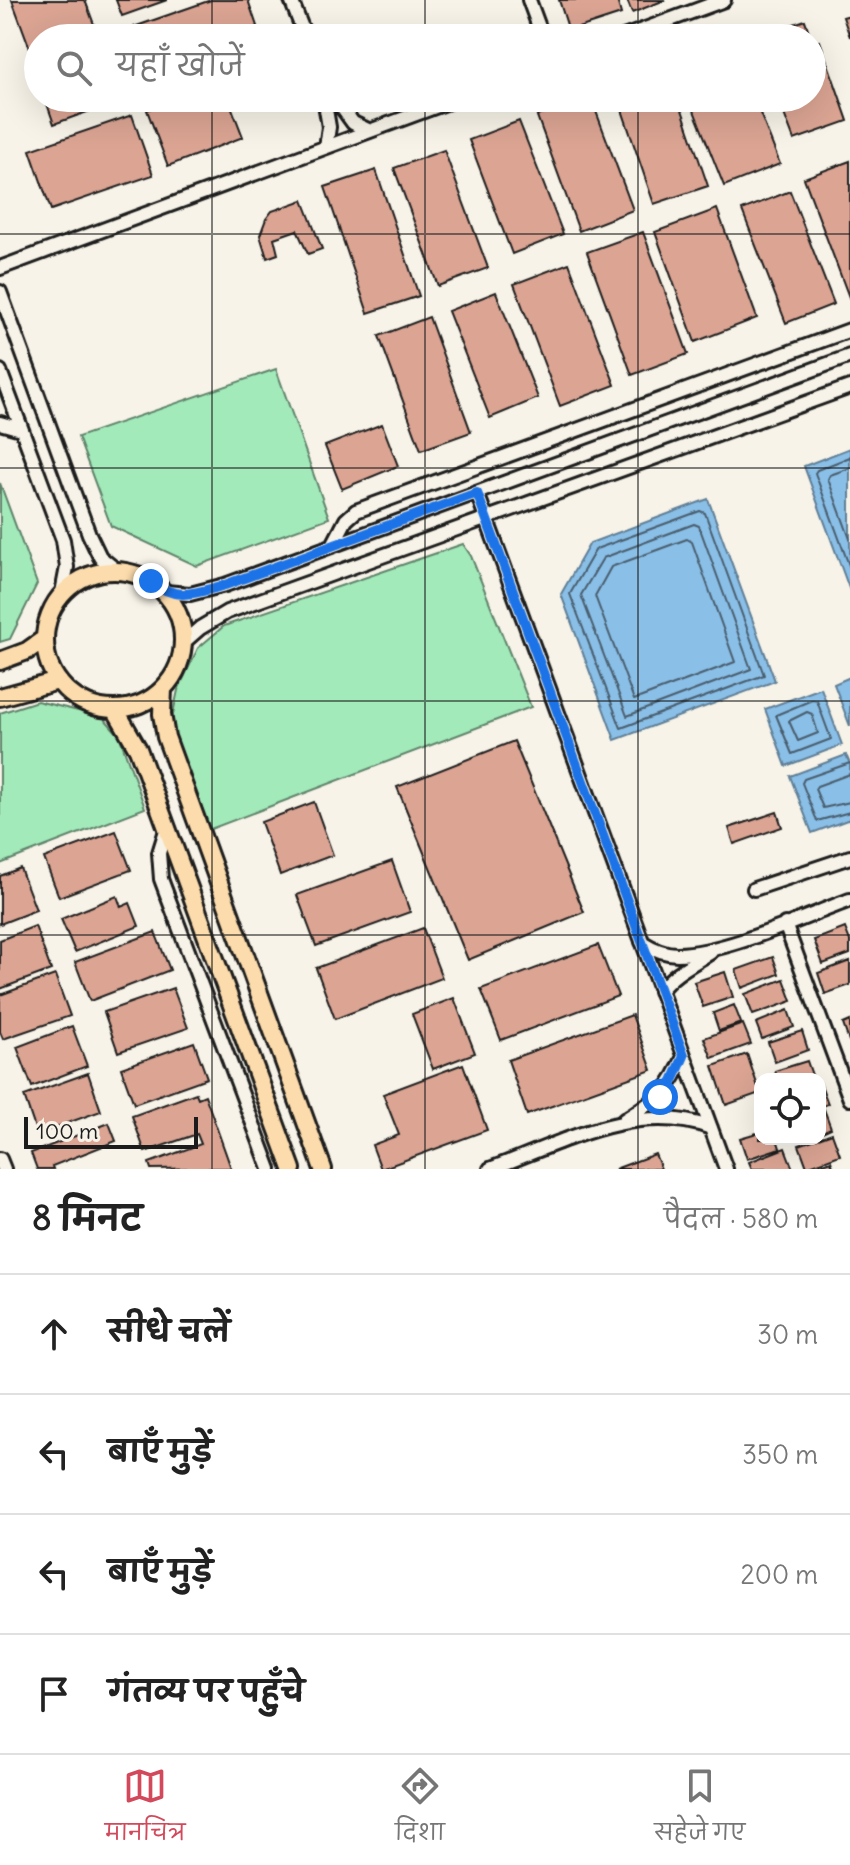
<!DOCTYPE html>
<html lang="hi">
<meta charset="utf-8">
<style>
body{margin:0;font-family:Delius,"Playpen Sans Deva",sans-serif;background:#f6f6f6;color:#222}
.controls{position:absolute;right:24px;bottom:24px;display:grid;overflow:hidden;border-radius:16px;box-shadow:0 8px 32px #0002}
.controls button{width:72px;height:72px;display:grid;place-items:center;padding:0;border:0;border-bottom:2px solid #e0e0e0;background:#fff;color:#222;font:40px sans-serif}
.scale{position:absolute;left:24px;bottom:20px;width:174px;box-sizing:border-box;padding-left:8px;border:4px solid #1c1c1c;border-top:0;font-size:22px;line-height:28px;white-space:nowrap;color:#1c1c1c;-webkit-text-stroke:6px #f7f3e8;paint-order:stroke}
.stop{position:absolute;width:24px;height:24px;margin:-18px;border:6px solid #1a73e8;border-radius:50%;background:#fff}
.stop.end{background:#1a73e8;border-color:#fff;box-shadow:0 2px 8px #0008}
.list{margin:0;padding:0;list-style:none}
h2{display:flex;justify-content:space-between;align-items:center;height:104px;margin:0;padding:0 32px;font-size:34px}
h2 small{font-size:26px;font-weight:400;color:#767676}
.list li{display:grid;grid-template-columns:52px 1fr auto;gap:24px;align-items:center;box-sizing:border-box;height:120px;padding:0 32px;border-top:2px solid #e0e0e0}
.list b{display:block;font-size:30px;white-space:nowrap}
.list em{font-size:26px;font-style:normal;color:#767676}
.icon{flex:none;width:44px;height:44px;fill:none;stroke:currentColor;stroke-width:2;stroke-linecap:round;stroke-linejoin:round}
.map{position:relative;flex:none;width:850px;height:1169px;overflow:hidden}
.search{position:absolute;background:#fff;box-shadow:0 8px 32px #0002;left:24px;right:24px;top:24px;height:88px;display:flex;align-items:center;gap:20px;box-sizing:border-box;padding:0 28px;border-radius:44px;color:#767676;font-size:30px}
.sheet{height:584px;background:#fff}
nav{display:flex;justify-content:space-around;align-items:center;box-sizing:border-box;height:112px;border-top:2px solid #e0e0e0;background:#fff;font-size:22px;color:#767676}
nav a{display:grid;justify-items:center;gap:4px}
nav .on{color:#d1495b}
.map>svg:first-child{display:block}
.green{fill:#a2eab9;stroke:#5f836a;stroke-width:2}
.water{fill:#8abfe7;stroke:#5e7e96;stroke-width:2}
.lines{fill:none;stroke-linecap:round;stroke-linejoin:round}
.shore{stroke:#485d6d;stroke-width:2}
.building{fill:#dba493;stroke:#1c1c1c;stroke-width:2}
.minor-casing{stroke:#1c1c1c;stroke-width:18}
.major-casing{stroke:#1c1c1c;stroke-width:22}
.minor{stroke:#f7f3e8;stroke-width:12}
.major{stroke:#fcdcac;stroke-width:16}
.route{stroke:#1a73e8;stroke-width:10}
.grid{fill:none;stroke:#1c1c1c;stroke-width:2;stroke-opacity:0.55}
</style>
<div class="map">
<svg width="850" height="1169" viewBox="0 0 850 1169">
<rect width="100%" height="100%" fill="#f7f3e8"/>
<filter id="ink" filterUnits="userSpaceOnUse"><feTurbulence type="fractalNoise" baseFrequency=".0125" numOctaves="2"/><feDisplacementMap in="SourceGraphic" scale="16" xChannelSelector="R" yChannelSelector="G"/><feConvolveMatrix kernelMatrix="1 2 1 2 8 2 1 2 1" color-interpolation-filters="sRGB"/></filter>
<g filter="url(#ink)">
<path class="green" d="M276,369L329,518L197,566L111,526L78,437Z
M0,483L37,584L10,639L0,642Z
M463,544L471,556L531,707L208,830L171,723L178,690L198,648L224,626Z
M37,701L103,717L119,735L145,808L0,864V713Z"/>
<path class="water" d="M850,448V591L804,466Z
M708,499L775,681L615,740L561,594L590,543Z
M850,677V726L834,684Z
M821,688L842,745L786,766L765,709Z
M846,755L850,764V819L812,833L790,776Z"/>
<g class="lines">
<path class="shore" d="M850,457L817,470L815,473L850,568
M850,468L830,475L828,479L850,539
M700,511L705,513L764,675L621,728L570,594L596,549Z
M694,524L699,526L751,669L627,716L581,595L603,558Z
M687,539L692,542L735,662L634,700L595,596L611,567Z
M812,700L817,701L831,739L792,754L776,715Z
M807,712L812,714L818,733L798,741L789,721Z
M850,763L804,779L802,783L817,821L850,812
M850,774L817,786L815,789L823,808L850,802"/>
</g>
<path class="building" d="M12,0H85L96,30L75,38H38V52L32,54Z
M116,0H167L122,16Z
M211,0H248L261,38H134L131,28Z
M559,0H617L621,14L569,31Z
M627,0H665L632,13Z
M850,15V37L843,17Z
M805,20L811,38H757V37Z
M812,41L813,43L820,41L848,121L794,140L778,98H812Z
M45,98H126L54,124Z
M177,98H228L243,137L168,166L147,110Z
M586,98H591L633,210L579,231L537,116Z
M618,98H678L708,186L654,204Z
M689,98H754L780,164L724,186Z
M132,115L153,175L51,210L30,150Z
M519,121L563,234L512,254L469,140Z
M444,150L488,268L438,286L394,168Z
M850,161V300L804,178Z
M376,170L419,296L368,313L325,187Z
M790,191L834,304L786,323L742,210Z
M303,200L322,249L308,254L297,230L274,238L278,254L267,258L260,235L266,219L272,211Z
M717,209L757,318L695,342L655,232Z
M643,232L688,354L632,375L587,252Z
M569,263L615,385L560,406L514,284Z
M496,292L538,398L490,418L448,311Z
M429,317L471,432L421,450L379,336Z
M382,424L398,466L342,489L325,446Z
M514,741L584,912L468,960L397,787Z
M314,802L333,855L280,875L261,822Z
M777,812L782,827L734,844L729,828Z
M116,831L131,870L59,897L44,858Z
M392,861L410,912L316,946L297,895Z
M20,868L36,910L0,924V876Z
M117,896L121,907L130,903L139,926L75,952L61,919Z
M35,926L51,970L0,989V940Z
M423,928L442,978L335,1019L316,968Z
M845,928L850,941V954L823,964L814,940Z
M155,932L170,970L90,1001L75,962Z
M598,945L618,996L501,1040L481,989Z
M773,957L779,974L742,988L736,970Z
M850,961V985L825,994L818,973Z
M725,972L733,997L703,1007L694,982Z
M55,975L70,1016L3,1039L0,1032V995Z
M784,979L792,1001L753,1015L745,994Z
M173,988L188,1028L118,1052L104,1012Z
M454,998L475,1053L433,1069L412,1014Z
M734,1005L741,1023L719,1031L713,1013Z
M788,1010L794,1027L762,1039L756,1023Z
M632,1015L652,1070L527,1115L508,1060Z
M850,1021V1041H849L843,1024Z
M743,1024L751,1044L712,1058L704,1038Z
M72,1026L87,1066L32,1087L17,1047Z
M802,1031L808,1050L775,1062L768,1042Z
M194,1042L207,1078L134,1104L121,1068Z
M747,1054L760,1093L726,1105L713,1066Z
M807,1061L813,1078L778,1079L775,1071Z
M463,1064L487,1130L381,1169L372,1145L399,1135L383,1094Z
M88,1073L101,1111L37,1134L24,1096Z
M820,1082L828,1104L820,1107Z
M196,1093L198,1098L205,1095L231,1168L151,1169L149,1163L201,1144L197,1134L145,1152L132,1116Z
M824,1109L831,1128L820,1133V1111Z
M109,1123L116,1141L52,1166L53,1169H37L31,1153Z
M760,1132V1139H777L780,1148L747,1159L740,1138Z
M832,1133L840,1155L807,1167L799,1145Z
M785,1148L793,1169H752L749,1162Z
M655,1154L661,1169H615Z
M831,1161L834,1169H811Z"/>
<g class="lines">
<g class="minor-casing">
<path id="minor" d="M291,0L306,38
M529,0L543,38
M621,38L724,0
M324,98L329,127L326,147
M335,98L353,123L370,131
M0,268L459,98
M0,292L89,534L100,557L116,570
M0,371L63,540L67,567L62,593
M0,423L21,429
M477,493L726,1169
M333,545L346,520L356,511L850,330
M165,592L190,594L225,585L850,356
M184,642L200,628L227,612L850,387
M167,827L159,853L161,879L270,1169
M754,889L850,857
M785,924L850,1099
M642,942C653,949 664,954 677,954C724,954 804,917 850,900
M660,991C673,973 693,964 711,952
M624,1120C656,1099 669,1094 684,1056
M0,1159L4,1169
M490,1169C559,1144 637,1100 711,1128"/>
</g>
<g class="major-casing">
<path id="major" d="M45 640a69 69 0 1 1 138 0a69 69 0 1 1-138 0Z
M0,661L27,651L44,639
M163,689L162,714L166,737L323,1169
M0,697L58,681
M115,709L138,749L292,1169"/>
</g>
<use href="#minor" class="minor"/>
<use href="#major" class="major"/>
</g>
</g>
<g class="lines" filter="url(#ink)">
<path class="route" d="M151,581C177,602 195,593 225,585L477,493L684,1056L673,1081L660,1097"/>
</g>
<path class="grid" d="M212,0V38M425,0V38M638,0V38M212,98V1169M425,98V1169M638,98V1169M0,234H850M0,468H850M0,701H850M0,935H850"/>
</svg>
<div class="controls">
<button><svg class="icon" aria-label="locate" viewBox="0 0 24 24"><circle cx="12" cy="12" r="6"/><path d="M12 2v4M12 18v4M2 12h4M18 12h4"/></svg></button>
</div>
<div class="scale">100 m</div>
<div class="stop" style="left:660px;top:1097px"></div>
<div class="stop end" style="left:151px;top:581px"></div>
<div class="search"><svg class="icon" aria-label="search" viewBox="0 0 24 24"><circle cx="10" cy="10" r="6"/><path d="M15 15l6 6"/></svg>यहाँ खोजें</div>
</div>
<section class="sheet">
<h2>8 मिनट<small>पैदल · 580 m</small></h2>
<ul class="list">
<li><svg class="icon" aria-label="ahead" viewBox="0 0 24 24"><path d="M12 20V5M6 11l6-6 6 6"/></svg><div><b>सीधे चलें</b></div><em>30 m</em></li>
<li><svg class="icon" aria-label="left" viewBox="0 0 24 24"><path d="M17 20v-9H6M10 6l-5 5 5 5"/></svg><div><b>बाएँ मुड़ें</b></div><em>350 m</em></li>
<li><svg class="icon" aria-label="left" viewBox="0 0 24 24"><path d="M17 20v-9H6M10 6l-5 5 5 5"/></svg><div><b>बाएँ मुड़ें</b></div><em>200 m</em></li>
<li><svg class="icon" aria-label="arrive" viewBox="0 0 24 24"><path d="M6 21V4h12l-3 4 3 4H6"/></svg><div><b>गंतव्य पर पहुँचे</b></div></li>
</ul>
</section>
<nav>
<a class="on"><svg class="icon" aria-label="map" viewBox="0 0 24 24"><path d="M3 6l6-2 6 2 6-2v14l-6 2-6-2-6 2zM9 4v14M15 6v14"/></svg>मानचित्र</a>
<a><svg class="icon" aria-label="directions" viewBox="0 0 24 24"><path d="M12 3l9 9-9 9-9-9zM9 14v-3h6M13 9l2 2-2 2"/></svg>दिशा</a>
<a><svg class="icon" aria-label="saved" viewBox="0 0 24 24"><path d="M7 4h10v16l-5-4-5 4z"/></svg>सहेजे गए</a>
</nav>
